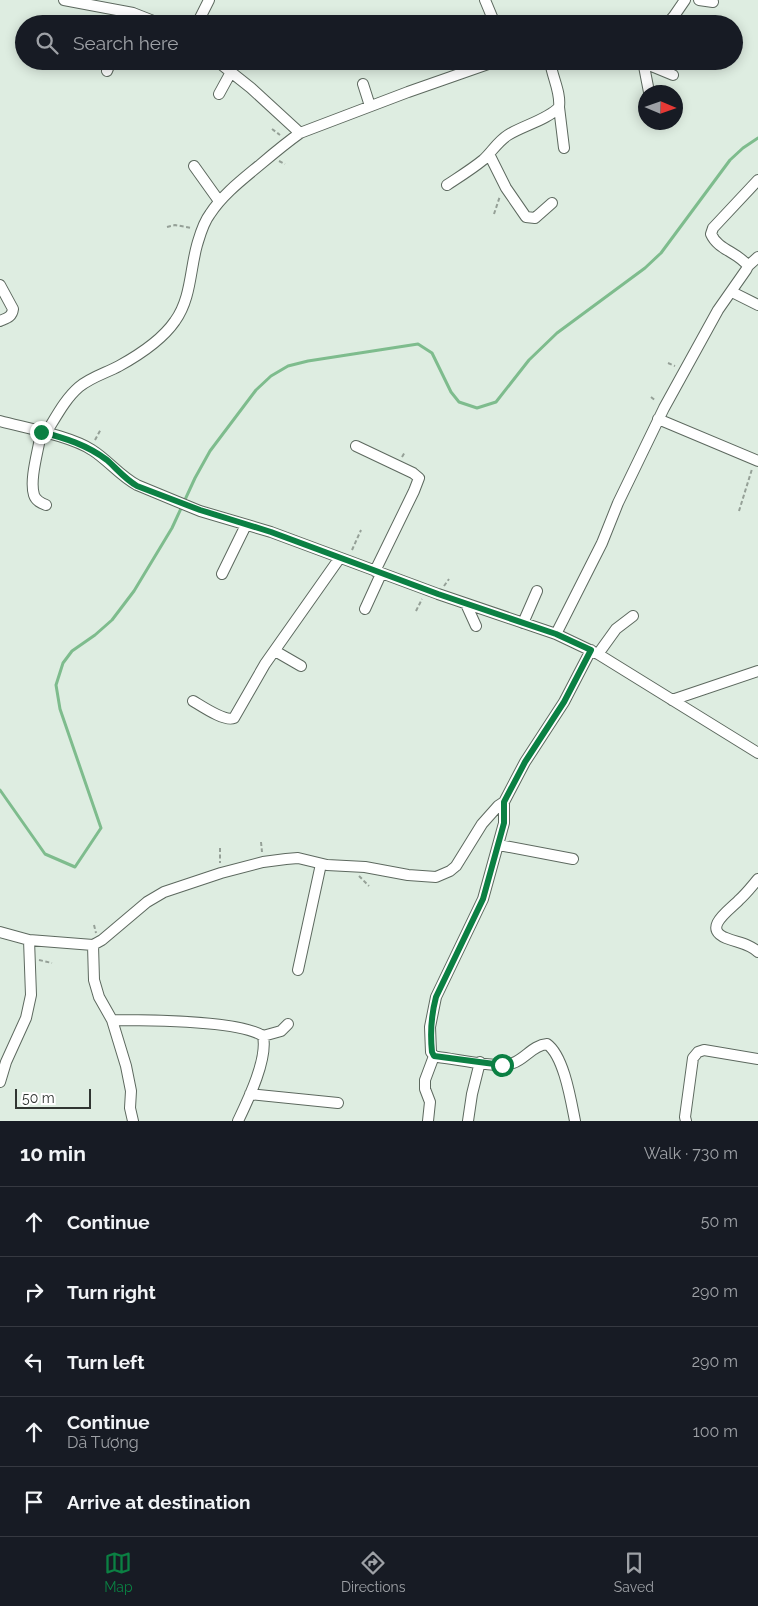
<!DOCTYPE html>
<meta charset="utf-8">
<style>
body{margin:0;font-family:Raleway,sans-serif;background:#20242c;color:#f1f3f6}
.compass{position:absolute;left:638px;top:85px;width:45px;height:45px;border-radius:50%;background:#171b24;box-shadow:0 2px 12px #0003;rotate:92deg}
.scale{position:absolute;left:15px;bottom:12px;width:76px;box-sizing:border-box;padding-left:5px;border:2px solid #313632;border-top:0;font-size:14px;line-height:18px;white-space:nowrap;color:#313632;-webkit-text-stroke:4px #fff;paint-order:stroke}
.stop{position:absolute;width:15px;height:15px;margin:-11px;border:4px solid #0b8043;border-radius:50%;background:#fff}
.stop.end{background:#0b8043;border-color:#fff;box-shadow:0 1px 5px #0008}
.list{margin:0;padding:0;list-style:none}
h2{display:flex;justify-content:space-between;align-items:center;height:65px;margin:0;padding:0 20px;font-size:21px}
h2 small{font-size:16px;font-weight:400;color:#9ea1a6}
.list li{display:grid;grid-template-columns:32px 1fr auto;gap:15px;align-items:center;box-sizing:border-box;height:70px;padding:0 20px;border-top:1px solid #363941}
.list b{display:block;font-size:19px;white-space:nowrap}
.list p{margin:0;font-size:16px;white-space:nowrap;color:#9ea1a6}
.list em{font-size:16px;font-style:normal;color:#9ea1a6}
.icon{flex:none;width:28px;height:28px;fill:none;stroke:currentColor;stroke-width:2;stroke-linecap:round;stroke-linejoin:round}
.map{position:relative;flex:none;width:758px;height:1121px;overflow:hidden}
.search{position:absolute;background:#171b24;box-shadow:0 2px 12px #0003;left:15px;right:15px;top:15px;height:55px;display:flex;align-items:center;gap:12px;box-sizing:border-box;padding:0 18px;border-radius:28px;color:#9ea1a6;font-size:19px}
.sheet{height:415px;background:#171b24}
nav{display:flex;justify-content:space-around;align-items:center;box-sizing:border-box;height:70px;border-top:1px solid #363941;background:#171b24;font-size:14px;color:#9ea1a6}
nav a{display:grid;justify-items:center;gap:2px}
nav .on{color:#0b8043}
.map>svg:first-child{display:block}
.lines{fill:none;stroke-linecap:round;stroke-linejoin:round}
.stream{stroke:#7ebc8d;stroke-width:3}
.minor-casing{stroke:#5d695f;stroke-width:12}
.path{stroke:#95a097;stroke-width:2;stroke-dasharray:4 2.5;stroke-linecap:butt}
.minor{stroke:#fff;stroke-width:10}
.route{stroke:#0b8043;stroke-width:6}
</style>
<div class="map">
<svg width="758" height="1121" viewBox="0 0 758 1121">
<rect width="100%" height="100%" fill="#deede1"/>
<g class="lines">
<path class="stream" d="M0,790L45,854L75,867L101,828L60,709L56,685L63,663L72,651L95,635L112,620L134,591L172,528L195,478L210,451L256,390L271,376L288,366L308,361L418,344L432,353L451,392L459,402L477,408L496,402L529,360L557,333L645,268L661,253L730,160L743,148L758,138"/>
<g class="minor-casing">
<path id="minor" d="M64,0L133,13L161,24
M485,0L495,24
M699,0L713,2
M128,24L133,13
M197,24L209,0
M667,24L674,16L685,0
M217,61L251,88L300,133
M643,61L649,92
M644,63L673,75
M107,71L111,61
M363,84L370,106
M219,94L231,72
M559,107L564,148
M489,154L506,188L526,217L535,218L552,203
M194,166L219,201
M447,185C459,177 472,169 483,160C492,152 497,142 508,135C522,126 549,119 559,107C561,92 552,77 550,61
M748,266L758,257
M732,292L758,305
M0,321C7,318 12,317 13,309L0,285
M658,419L758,461
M0,421C26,428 71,436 92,450C108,460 120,476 137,485L200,511L271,532L438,594L556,634L598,654L758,753
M41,432C39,449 29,479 34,495C36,501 41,503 46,505
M46,433C56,417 65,399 79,387C91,377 106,373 119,366C139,355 162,340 175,321C191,299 190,270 197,245C200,235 203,223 210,214C223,194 243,179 261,164C274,153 286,143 300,133L408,92L488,64L502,61
M356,446L413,473L419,478L414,491L375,571
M222,574L246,525
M466,604L476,626
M365,609L381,574
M523,623L537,591
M556,634L602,543L618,503L664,408L718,310L746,270L748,266C738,252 718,250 711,234L713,228L758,180
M275,651L301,666
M598,654L616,629L633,616
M672,700L758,671
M193,701C203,707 225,722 234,718L265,664L339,559
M504,802V823L483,899L436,997L430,1027L431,1052L434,1056L438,1057C457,1059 497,1069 513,1063C525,1059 533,1045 547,1044C564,1056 571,1101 575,1121
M499,845L573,859
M758,879C752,886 746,894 739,900C731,909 701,928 726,938C738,943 748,943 758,952
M0,932L29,940L93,945L102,940L147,902L164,892L221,873L263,862L286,859L298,858L327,865L365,867L408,875L436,877L450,871L456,866L482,824L498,806L504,802L525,762L564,702L591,650
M93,945L94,980L99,997L112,1020L126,1066L131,1091L130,1108L133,1121
M298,970L321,864
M112,1020C143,1020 239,1020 263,1036C268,1059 248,1100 238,1121
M263,1036L281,1031L288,1024
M0,1082L6,1062L26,1018L31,995L29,940
M250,1094L338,1103
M428,1121L430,1102L425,1089V1080L434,1056
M468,1121L472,1094L480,1062
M686,1121L685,1117L693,1058L698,1052L704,1050L758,1059"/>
</g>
<path class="path" d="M272,129L280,135
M279,161L285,164
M494,214L500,196
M167,227L175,225L192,228
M668,363L675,366
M651,397L656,401
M95,440L101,429
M402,457L405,452
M739,511L752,469
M352,550L361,530
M444,586L449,579
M416,611L422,599
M261,842L262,852
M220,848V863
M359,876L369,886
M94,925L96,933
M39,960L52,963"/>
<use href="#minor" class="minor"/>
</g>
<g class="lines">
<path class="route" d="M41,432C65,438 87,445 107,460C117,469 125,479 137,486L200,510L271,532L438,594L556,634L591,650L564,702L525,762L504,802V823L483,899L436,997C431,1016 430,1033 432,1052L434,1056L502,1065"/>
</g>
</svg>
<svg class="compass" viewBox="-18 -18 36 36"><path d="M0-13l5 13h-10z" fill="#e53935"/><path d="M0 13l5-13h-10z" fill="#9ea1a6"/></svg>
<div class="scale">50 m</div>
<div class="stop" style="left:502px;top:1065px"></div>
<div class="stop end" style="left:41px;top:432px"></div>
<div class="search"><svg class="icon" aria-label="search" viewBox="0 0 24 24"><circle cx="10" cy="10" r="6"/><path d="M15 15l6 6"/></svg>Search here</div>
</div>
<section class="sheet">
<h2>10 min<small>Walk · 730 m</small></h2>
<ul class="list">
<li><svg class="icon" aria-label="ahead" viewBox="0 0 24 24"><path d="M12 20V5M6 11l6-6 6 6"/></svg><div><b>Continue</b></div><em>50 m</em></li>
<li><svg class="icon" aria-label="right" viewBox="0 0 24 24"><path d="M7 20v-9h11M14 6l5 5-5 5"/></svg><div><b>Turn right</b></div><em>290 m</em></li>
<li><svg class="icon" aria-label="left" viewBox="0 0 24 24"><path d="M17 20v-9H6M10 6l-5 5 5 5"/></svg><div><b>Turn left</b></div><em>290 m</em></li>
<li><svg class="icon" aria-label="ahead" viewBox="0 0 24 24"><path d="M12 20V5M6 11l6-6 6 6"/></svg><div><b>Continue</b><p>Dã Tượng</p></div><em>100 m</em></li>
<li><svg class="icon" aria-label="arrive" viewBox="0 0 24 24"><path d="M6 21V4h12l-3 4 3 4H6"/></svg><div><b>Arrive at destination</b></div></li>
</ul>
</section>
<nav>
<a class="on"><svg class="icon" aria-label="map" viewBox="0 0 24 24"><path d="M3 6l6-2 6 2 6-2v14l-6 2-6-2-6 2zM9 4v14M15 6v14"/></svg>Map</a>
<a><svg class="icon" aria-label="directions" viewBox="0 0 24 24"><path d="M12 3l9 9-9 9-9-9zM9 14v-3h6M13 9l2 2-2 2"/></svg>Directions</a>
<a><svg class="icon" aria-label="saved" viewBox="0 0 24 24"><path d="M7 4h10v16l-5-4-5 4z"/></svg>Saved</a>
</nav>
